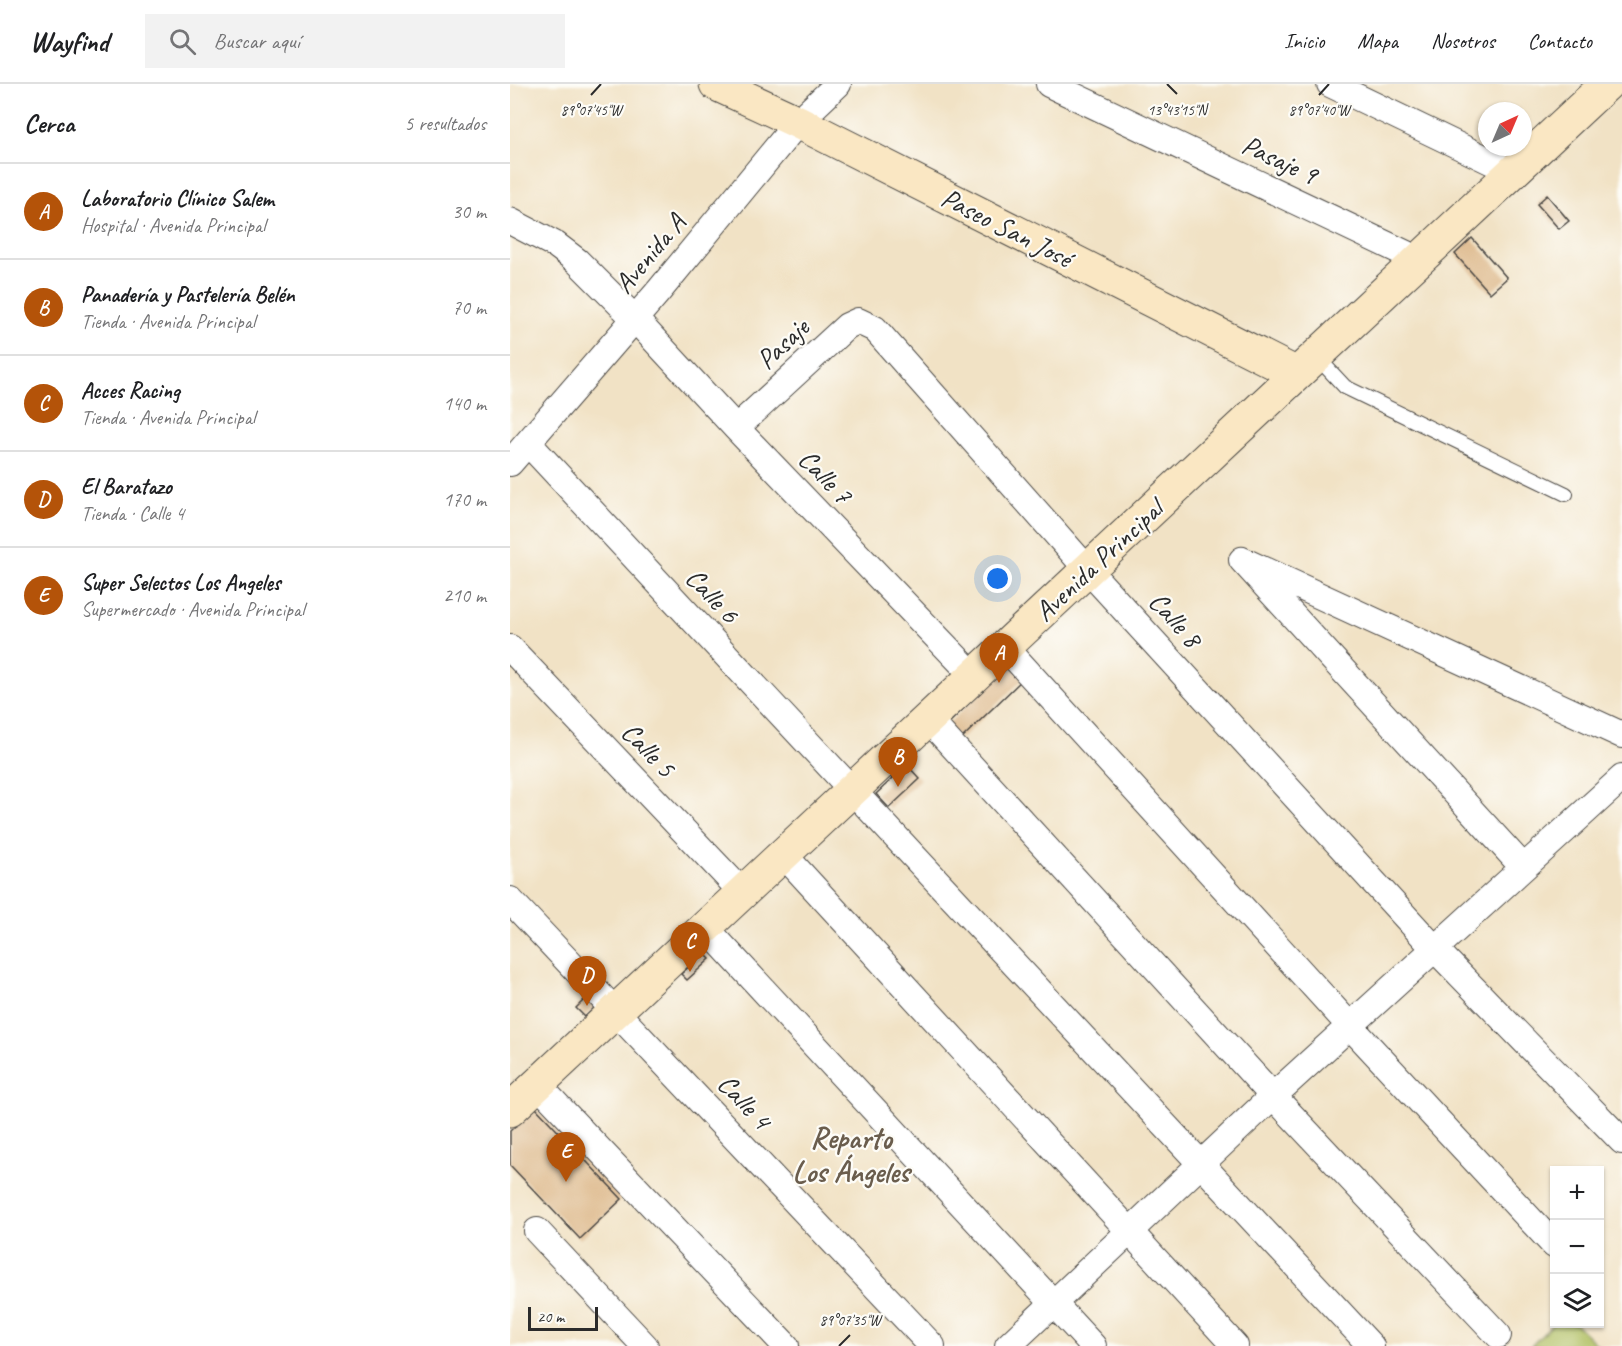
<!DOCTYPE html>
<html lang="es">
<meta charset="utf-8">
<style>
body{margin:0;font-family:Caveat,sans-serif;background:#f2f2f2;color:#202124}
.controls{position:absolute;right:18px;bottom:18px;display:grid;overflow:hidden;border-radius:0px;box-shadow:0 2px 4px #0004}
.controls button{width:54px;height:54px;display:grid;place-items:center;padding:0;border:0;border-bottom:2px solid #e0e0e0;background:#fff;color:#202124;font:30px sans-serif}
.compass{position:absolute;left:968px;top:18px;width:54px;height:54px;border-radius:50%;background:#fff;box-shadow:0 2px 4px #0004;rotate:44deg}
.scale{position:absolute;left:18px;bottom:15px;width:70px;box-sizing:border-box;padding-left:6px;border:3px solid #2b2b2b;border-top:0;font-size:16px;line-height:21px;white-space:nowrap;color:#2b2b2b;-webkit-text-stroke:4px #fdfcf7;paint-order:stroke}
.you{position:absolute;left:488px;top:495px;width:21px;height:21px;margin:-15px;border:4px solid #fff;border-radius:50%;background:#1a73e8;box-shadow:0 0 0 9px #1a73e833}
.badge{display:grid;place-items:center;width:39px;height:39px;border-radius:50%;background:#b45309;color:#fff;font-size:20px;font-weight:700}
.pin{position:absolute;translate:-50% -50px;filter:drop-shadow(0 2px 3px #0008)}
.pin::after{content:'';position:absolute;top:32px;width:21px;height:18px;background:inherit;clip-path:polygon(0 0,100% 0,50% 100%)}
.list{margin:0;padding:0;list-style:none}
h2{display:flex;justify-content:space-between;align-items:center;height:78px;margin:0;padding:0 24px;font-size:26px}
h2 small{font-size:20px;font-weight:400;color:#757577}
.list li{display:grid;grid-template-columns:39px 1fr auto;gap:18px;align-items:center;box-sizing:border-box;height:96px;padding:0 24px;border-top:2px solid #e0e0e0}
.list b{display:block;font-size:22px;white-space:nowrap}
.list p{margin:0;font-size:20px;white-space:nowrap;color:#757577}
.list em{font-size:20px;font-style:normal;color:#757577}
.icon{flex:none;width:33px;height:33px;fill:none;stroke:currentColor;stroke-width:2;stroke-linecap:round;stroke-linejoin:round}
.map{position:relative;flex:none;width:1112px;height:1262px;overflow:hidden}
header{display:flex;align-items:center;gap:36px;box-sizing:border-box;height:84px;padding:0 30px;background:#fff;border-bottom:2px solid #e0e0e0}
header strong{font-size:28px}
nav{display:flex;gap:33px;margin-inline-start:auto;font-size:21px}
.search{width:420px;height:54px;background:#f2f2f2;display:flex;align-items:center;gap:15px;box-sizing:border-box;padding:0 21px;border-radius:0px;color:#757577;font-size:22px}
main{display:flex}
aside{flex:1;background:#fff}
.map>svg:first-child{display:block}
.green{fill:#b1c063;stroke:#6e7647;stroke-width:1.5}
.building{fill:#deba8d}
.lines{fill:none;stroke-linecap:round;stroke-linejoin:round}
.lane-casing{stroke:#494642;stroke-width:16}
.street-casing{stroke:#494642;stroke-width:28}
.secondary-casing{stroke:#494642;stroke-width:35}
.lane{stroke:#fff;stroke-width:14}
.street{stroke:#fff;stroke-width:26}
.secondary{stroke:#fae7c3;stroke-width:33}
.ticks{fill:none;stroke:#2b2b2b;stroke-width:2}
.labels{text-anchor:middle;stroke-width:4.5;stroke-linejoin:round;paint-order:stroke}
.street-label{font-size:28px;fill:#2b2b2b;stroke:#fdfcf7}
.neighbourhood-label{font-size:30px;font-weight:bold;fill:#6a5d4d;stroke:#fdfcf7}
.ticks-label{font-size:15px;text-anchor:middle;fill:#2b2b2b;stroke:#fdfcf7;stroke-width:4.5;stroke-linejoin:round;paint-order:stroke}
</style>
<header>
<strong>Wayfind</strong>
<div class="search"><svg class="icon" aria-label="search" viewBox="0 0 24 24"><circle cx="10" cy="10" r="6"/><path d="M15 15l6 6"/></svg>Buscar aquí</div>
<nav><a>Inicio</a><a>Mapa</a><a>Nosotros</a><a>Contacto</a></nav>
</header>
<main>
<aside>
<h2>Cerca<small>5 resultados</small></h2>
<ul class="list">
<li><span class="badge">A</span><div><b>Laboratorio Clínico Salem</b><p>Hospital · Avenida Principal</p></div><em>30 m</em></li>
<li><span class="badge">B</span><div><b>Panadería y Pastelería Belén</b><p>Tienda · Avenida Principal</p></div><em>70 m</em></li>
<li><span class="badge">C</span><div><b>Acces Racing</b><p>Tienda · Avenida Principal</p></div><em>140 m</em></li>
<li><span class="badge">D</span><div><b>El Baratazo</b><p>Tienda · Calle 4</p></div><em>170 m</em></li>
<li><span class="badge">E</span><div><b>Super Selectos Los Angeles</b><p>Supermercado · Avenida Principal</p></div><em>210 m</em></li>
</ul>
</aside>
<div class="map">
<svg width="1112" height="1262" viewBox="0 0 1112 1262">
<rect width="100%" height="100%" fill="#fdfcf7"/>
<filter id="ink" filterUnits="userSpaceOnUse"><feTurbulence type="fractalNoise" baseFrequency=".0167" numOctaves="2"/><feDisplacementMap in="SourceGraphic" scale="12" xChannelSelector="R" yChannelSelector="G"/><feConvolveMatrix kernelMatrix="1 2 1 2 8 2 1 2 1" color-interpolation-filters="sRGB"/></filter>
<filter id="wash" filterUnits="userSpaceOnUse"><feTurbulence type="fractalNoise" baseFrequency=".008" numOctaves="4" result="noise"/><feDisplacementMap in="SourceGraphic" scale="24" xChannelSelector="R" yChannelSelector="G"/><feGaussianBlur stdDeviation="1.35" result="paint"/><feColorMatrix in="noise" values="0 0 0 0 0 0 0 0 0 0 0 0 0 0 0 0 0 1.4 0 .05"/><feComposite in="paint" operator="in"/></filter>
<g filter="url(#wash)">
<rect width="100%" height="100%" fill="#f1e2c5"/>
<path class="green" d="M1044,1239L1066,1240L1088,1262H1021Z"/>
<g id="blocks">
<path class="building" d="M1037,111L1059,137L1049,145L1027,120Z
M962,154L997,194L980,209L945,170Z
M499,580L513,595L451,655L437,641Z
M397,681L410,695L379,724L366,710Z
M194,869L200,875L177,896L171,890Z
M78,912L87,921L75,933L66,924Z
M25,1023L112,1115L70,1155L0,1081V1047Z"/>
</g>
</g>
<g filter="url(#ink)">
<use href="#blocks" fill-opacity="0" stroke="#494642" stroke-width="1.5"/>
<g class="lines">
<g class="lane-casing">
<path id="lane" d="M806,272L835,303L1056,410"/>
</g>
<g class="street-casing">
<path id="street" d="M539,0L909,176
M820,0L1003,88
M0,137L46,161L67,177L125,235L226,344L464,592
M226,344L337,242L348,237L365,245L578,486L924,864L1112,1057
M18,359L861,1262
M0,379L148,208L288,38L328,0
M495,563L840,942L1044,1161
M0,564L232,808
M418,635L763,1012L988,1251
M273,770L725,1262
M1013,783L732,476L1112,651
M0,816L422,1262
M195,843L583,1262
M27,1000L276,1262
M27,1147L135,1262
M498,1262L763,1012L1112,694"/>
</g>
<g class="secondary-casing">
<path id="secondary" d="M206,0L288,38L787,290
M0,1026L1097,0"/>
</g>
<use href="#lane" class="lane"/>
<use href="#street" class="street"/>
<use href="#secondary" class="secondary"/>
</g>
</g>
<path class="ticks" d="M657,0L667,10M81,11L91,0M809,11L819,0M329,1262L340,1251"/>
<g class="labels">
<g class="street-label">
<text transform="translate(770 75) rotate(25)" y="10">Pasaje 9</text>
<text transform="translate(497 143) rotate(27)" y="10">Paseo San José</text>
<text transform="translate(139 169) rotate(-50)" y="10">Avenida A</text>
<text transform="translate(272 259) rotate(-43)" y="10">Pasaje</text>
<text transform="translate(316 392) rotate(46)" y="10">Calle 7</text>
<text transform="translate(588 476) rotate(-43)" y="10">Avenida Principal</text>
<text transform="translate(203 511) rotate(47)" y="10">Calle 6</text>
<text transform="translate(666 535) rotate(48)" y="10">Calle 8</text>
<text transform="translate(139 665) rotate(46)" y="10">Calle 5</text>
<text transform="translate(235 1017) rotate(47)" y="10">Calle 4</text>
</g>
<g class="neighbourhood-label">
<text x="341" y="1064">Reparto<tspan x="341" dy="34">Los Ángeles</tspan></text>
</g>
</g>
<g class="ticks-label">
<text x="667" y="31">13°43'15"N</text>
<text x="81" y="31">89°07'45"W</text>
<text x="809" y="31">89°07'40"W</text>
<text x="340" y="1241">89°07'35"W</text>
</g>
</svg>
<div class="controls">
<button>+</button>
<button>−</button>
<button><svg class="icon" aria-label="layers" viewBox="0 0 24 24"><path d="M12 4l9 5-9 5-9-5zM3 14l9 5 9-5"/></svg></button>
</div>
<svg class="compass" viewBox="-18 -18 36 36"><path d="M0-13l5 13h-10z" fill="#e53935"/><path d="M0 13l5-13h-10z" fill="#757577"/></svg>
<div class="scale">20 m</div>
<div class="you"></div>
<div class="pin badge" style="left:489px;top:599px">A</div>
<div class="pin badge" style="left:388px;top:703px">B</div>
<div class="pin badge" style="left:180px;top:888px">C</div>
<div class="pin badge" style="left:77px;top:922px">D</div>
<div class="pin badge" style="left:56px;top:1098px">E</div>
</div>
</main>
